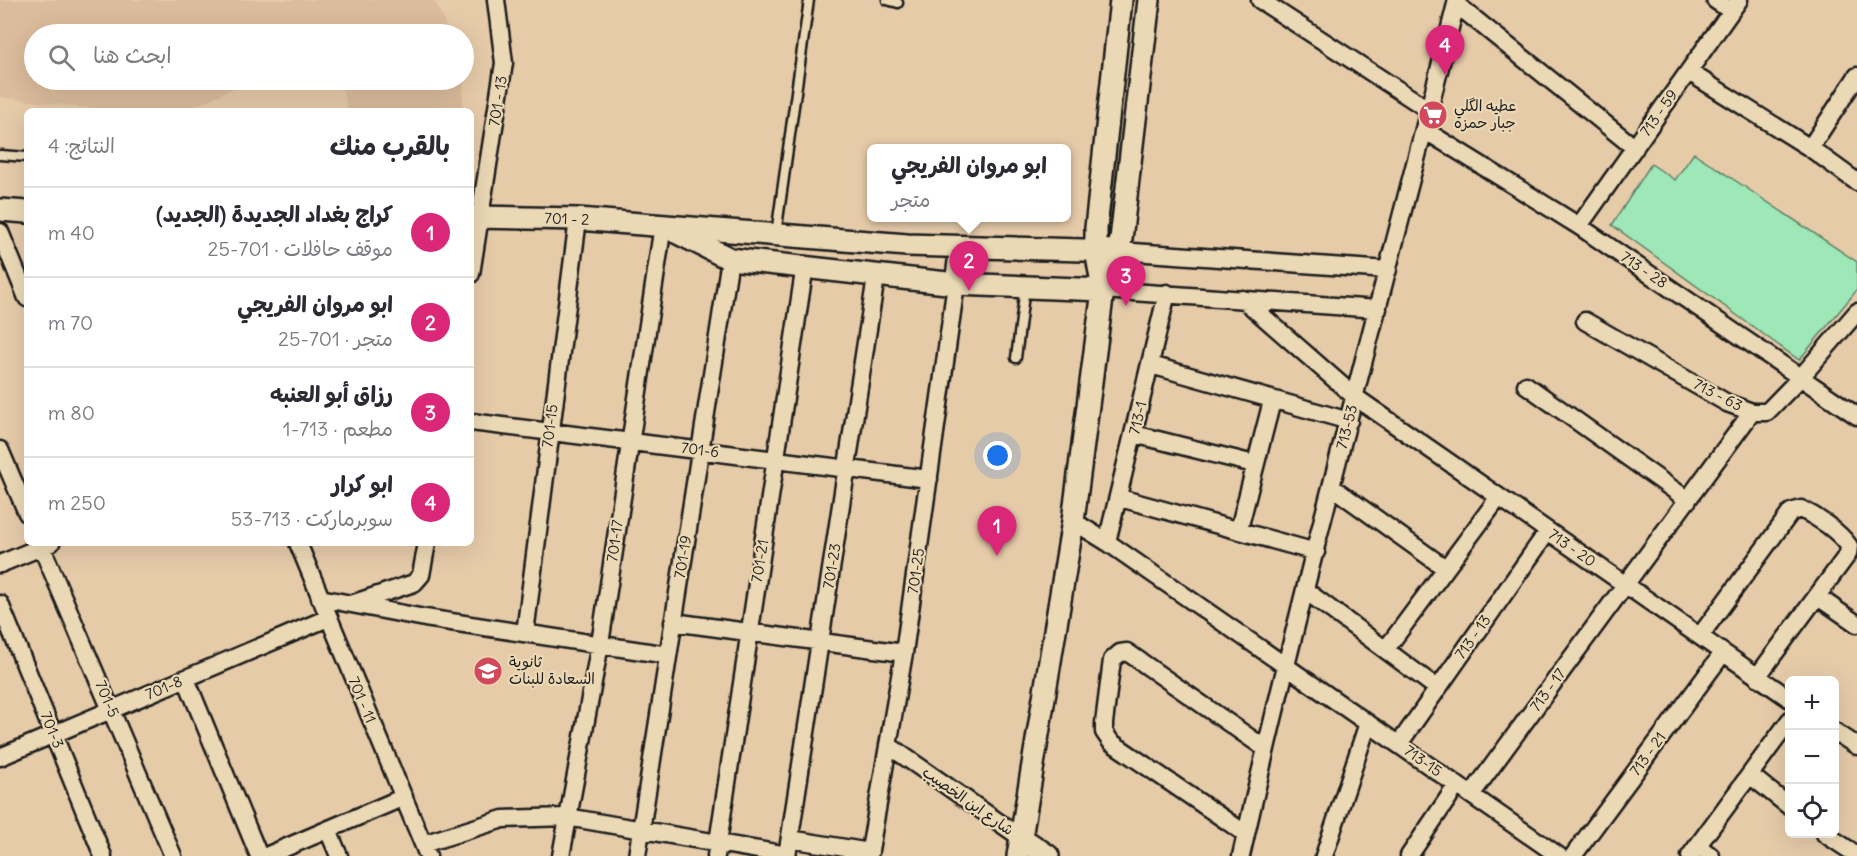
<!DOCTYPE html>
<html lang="ar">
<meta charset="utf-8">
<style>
body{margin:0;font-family:Delius,"Playpen Sans Arabic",sans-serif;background:#f7f7f7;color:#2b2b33;direction:rtl}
.controls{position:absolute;right:18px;bottom:18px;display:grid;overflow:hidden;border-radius:9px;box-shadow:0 6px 24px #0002}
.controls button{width:54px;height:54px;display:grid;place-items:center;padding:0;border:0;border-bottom:2px solid #e1e1e2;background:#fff;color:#2b2b33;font:30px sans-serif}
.you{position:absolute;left:998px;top:456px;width:21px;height:21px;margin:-15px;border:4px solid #fff;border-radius:50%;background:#1a73e8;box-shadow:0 0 0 9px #1a73e833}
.badge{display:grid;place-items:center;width:39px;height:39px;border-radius:50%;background:#db2777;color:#fff;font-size:20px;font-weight:700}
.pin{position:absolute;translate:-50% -50px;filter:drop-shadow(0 2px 3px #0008)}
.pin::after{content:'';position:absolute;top:32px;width:21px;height:18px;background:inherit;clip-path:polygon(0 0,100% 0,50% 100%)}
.popup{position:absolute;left:867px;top:144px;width:204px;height:78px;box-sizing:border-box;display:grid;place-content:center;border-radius:9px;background:#fff;filter:drop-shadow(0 2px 4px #0005);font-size:20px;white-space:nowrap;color:#7c7c81}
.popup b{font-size:22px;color:#2b2b33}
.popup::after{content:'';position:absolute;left:50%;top:100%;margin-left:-12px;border:12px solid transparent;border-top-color:#fff}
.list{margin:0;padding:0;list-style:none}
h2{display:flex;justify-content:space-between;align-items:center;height:78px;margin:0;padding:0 24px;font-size:26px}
h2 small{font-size:20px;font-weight:400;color:#7c7c81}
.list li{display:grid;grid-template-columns:39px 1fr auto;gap:18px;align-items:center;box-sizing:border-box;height:90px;padding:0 24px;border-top:2px solid #e1e1e2}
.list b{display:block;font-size:22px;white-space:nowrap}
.list p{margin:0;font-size:20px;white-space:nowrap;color:#7c7c81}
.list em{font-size:20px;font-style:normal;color:#7c7c81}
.icon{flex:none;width:33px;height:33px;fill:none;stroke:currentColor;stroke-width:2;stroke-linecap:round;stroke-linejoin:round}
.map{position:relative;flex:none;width:1857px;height:856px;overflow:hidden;direction:ltr}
.search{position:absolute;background:#fff;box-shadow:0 6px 24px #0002;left:24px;top:24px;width:450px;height:66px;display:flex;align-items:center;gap:15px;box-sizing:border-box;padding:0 21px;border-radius:33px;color:#7c7c81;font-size:22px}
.panel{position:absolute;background:#fff;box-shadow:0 6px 24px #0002;left:24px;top:108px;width:450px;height:438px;border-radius:9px;direction:rtl}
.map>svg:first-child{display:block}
.built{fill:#dbbc9c}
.green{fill:#9ee7b6;stroke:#5d8269;stroke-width:1.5}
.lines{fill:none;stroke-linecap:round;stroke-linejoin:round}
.service-casing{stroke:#1c1c1c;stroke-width:13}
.minor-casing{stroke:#1c1c1c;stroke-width:21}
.tertiary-casing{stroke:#1c1c1c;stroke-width:26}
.service{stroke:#ebd8b5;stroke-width:8}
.minor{stroke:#ebd8b5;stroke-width:16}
.tertiary{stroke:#ebd8b5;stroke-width:21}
.labels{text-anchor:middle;stroke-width:4.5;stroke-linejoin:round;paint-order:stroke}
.street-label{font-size:15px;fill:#1c1c1c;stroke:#ebd8b5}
.poi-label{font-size:15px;fill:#1c1c1c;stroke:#ebd8b5;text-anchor:start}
</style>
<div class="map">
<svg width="1857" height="856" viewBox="0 0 1857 856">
<rect width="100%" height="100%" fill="#e6cba9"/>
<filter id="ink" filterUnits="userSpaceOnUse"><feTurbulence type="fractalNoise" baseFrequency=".0167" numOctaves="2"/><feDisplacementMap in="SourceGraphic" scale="12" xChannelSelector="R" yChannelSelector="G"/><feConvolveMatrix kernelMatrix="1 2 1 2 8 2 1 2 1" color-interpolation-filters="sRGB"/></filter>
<g filter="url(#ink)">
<path class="built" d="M0,0H434L450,34H34V80H251L185,111H110L0,97Z
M464,64L465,67L462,111H348L340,80H464Z"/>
<path class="green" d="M1694,153L1857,262V290L1799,360L1612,225L1651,164L1675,180Z"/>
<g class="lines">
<g class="service-casing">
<path id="service" d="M887,0L898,3
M0,155L27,157
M776,234L809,0
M1016,358L1025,287"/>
</g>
<g class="minor-casing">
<path id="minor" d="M1260,0L1429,110
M1715,0L1731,11
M1456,4L1635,148
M1689,72L1810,148L1857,182
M1426,131L1579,226L1857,416
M1810,148L1857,76
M1579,226L1739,0
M0,232L27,298
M1119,251L1388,270
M471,274L504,63L496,0
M1103,290L1378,309
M1243,299L1355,397L1790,699
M1585,321L1727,403L1752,412H1767L1801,377L1857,312
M1151,365L1349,421
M1526,385L1688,500
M471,422L929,479
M1134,434L1254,464
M0,450L27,513
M1332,487L1445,568
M1120,498L1316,552
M1073,521L1107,542L1559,856
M1239,529L1272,401
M1107,542L1167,293
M40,543L173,856
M298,543L428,856
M0,564L51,543
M1306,591L1437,688
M1818,597L1857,624
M320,598L425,618L668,655
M354,603L414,583L421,575L427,543
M0,604L103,856
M673,622L904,653
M525,633L578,219
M1700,636L1791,512L1801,509C1817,517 1839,531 1849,546L1848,554L1757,677
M1386,649L1499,497
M186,679L259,856
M1834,731L1857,746
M1399,744L1548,531
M888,745L1020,837
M0,757L328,618
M1750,775L1790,807
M1471,795L1752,412
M328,830L339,856
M1246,834L1111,742L1104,732V723L1112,660L1120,653L1127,652L1266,749
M1825,834L1857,855
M790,839L870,852
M423,844L503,819L567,817L787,855
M1698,846L1711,856
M266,856L404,797
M561,856L600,644L663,225
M637,856L730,259
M716,856L805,265
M787,856L876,277
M869,856L904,653L956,284
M1241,856C1306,569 1385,285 1457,0
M1324,856L1368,723
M1409,856L1457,785
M1573,856L1723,653
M1690,856L1790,720"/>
</g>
<g class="tertiary-casing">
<path id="tertiary" d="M0,210L27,212
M471,217L578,219L907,245L1119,251
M674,231L730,259L956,284L1103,290
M956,284L961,247
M1103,290L1115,264L1121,239L1149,0
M1020,837L1048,856
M1018,856L1073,521L1103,290L1096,250V228L1121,0"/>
</g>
<use href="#service" class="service"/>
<use href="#minor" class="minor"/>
<use href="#tertiary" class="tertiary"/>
</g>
</g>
<defs>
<g id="supermarket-disc" transform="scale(1.5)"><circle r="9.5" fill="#d1495b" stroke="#ebd8b5"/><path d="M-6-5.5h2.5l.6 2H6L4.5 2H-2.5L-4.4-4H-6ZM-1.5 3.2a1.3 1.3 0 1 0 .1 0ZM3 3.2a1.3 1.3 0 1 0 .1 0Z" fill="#fff"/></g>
<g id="school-disc" transform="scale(1.5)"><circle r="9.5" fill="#d1495b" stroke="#ebd8b5"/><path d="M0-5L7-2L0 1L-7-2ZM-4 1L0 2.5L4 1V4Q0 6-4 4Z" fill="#fff"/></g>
</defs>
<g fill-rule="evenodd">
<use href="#supermarket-disc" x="1433" y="115"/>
<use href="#school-disc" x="488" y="671"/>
</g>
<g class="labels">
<g class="street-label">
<text transform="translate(498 101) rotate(-81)" y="5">701 - 13</text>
<text transform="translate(1659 113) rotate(-55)" y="5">713 - 59</text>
<text transform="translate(567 219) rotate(2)" y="5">701 - 2</text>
<text transform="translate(1644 270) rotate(34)" y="5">713 - 28</text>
<text transform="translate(1718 395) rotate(27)" y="5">713 - 63</text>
<text transform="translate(1138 418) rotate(-77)" y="5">713-1</text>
<text transform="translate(550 426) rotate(-83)" y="5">701-15</text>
<text transform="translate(1347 427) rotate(-76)" y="5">713-53</text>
<text transform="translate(700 450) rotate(7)" y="5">701-6</text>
<text transform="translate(615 541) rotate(-82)" y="5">701-17</text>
<text transform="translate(1572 548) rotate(35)" y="5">713 - 20</text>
<text transform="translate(683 557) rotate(-81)" y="5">701-19</text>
<text transform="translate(760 561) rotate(-81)" y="5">701-21</text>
<text transform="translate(832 566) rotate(-81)" y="5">701-23</text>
<text transform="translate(916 571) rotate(-82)" y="5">701-25</text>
<text transform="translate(1473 637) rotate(-55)" y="5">713 - 13</text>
<text transform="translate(164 688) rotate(-23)" y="5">701-8</text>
<text transform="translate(1548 690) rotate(-54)" y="5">713 - 17</text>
<text transform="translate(107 699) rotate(67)" y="5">701-5</text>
<text transform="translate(362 700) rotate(67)" y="5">701 - 11</text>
<text transform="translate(52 730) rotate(68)" y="5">701-3</text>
<text transform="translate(1648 754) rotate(-54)" y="5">713 - 21</text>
<text transform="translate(1423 761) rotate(35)" y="5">713-15</text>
<text transform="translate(968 801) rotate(35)" y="5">شارع ابن الخصيب</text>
</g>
<g class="poi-label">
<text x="1454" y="111">عطيه الگلي<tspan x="1454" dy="17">جبار حمزه</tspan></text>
<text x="509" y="667">ثانوية<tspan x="509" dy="17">السعادة للبنات</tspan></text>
</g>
</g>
</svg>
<div class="controls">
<button>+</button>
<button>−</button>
<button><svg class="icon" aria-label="locate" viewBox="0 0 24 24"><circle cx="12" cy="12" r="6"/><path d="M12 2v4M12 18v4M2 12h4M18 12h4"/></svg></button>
</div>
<div class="you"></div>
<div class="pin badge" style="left:997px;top:556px">1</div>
<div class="pin badge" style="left:969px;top:291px">2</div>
<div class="popup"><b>ابو مروان الفريجي</b>متجر</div>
<div class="pin badge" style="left:1126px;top:306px">3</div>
<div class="pin badge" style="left:1445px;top:75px">4</div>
<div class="search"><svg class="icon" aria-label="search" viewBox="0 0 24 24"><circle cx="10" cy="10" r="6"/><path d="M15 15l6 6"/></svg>ابحث هنا</div>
<section class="panel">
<h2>بالقرب منك<small>النتائج: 4</small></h2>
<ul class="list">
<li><span class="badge">1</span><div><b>كراج بغداد الجديدة (الجديد)</b><p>موقف حافلات · 701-25</p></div><em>40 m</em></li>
<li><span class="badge">2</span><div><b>ابو مروان الفريجي</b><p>متجر · 701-25</p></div><em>70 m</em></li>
<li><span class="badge">3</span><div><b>رزاق أبو العنبه</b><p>مطعم · 713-1</p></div><em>80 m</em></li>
<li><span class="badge">4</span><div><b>ابو كرار</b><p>سوبرماركت · 713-53</p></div><em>250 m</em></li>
</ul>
</section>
</div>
